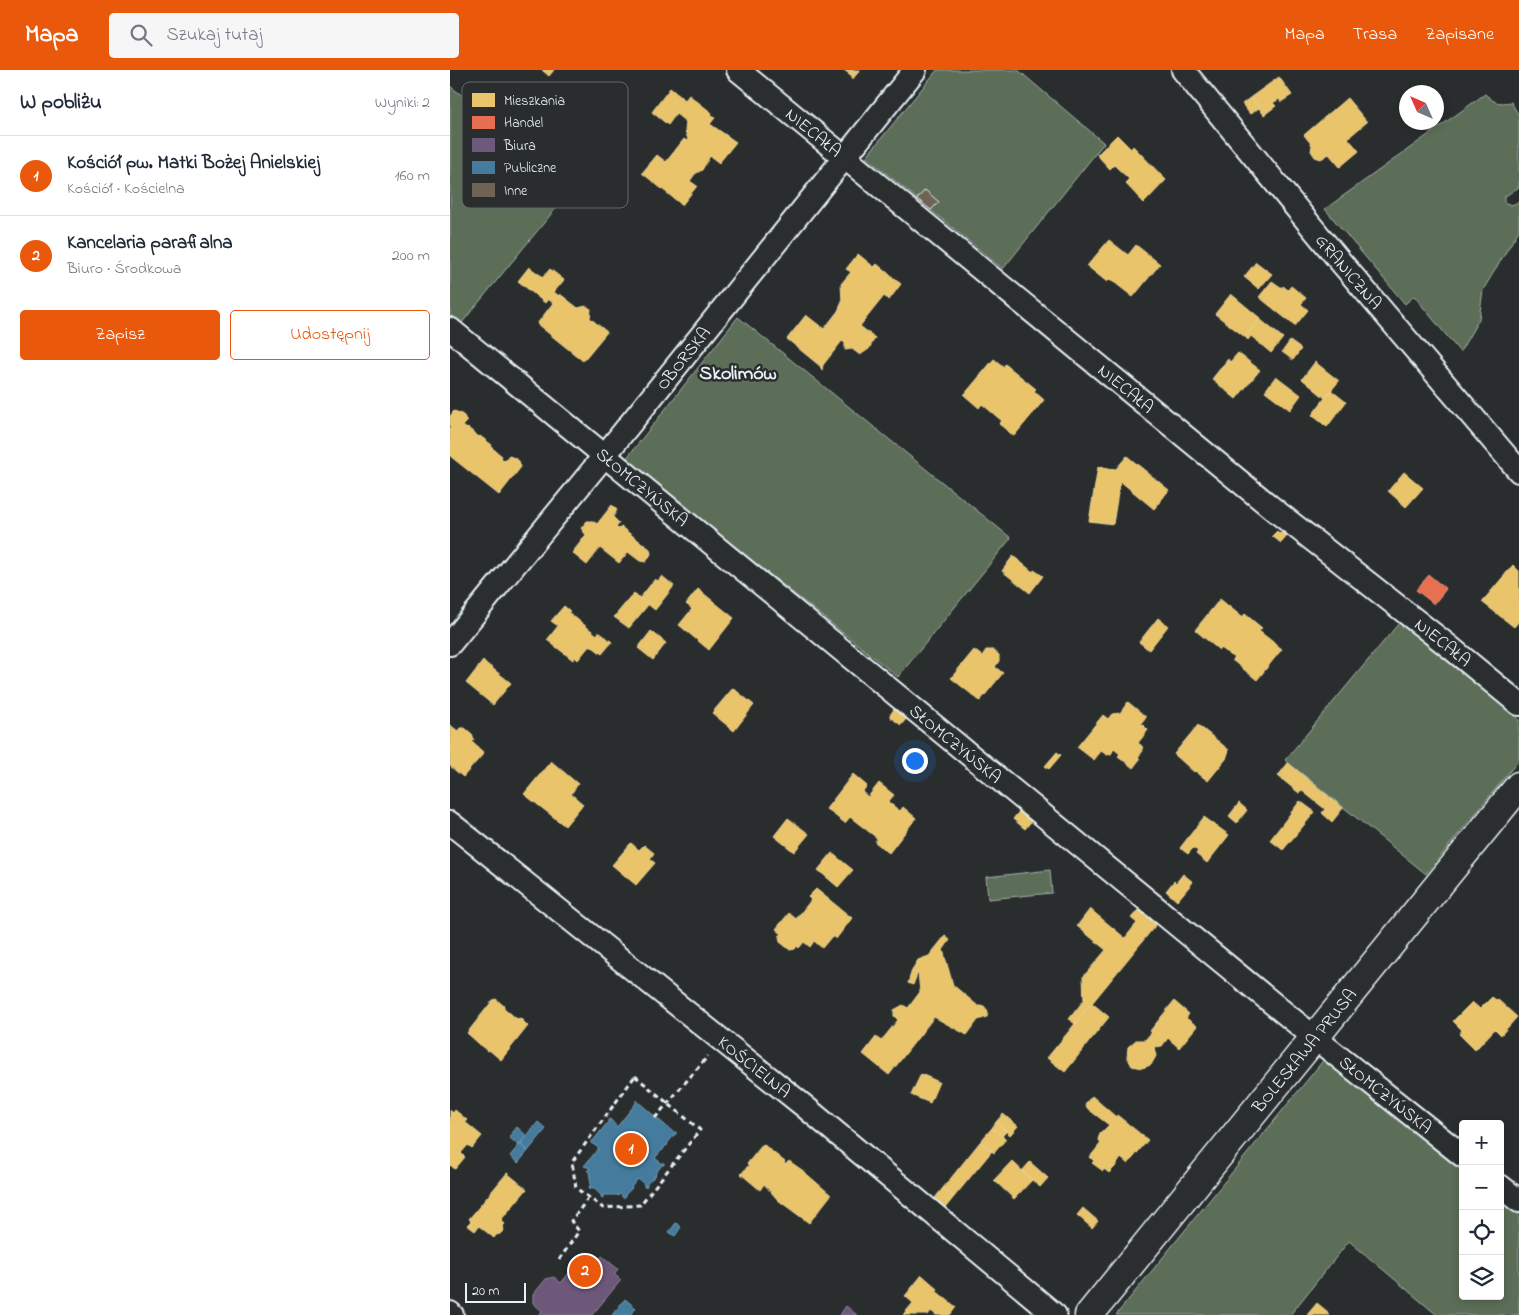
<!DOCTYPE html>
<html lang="pl">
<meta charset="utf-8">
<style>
body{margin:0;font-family:"Indie Flower",sans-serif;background:#f6f6f7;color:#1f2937}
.controls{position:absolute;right:15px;bottom:15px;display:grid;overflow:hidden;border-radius:5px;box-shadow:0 2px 8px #0003}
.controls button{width:45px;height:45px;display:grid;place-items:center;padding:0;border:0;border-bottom:1px solid #e0e1e3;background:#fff;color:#1f2937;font:25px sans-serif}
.compass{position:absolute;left:949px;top:15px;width:45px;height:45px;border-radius:50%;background:#fff;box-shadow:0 2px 8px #0003;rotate:315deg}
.scale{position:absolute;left:15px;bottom:12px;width:61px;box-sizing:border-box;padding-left:5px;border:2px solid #e8f1f8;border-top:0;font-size:14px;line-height:18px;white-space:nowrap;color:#e8f1f8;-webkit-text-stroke:4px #2a2d2e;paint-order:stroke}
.you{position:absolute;left:464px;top:690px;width:18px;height:18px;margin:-12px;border:4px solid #fff;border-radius:50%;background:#1a73e8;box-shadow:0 0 0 8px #1a73e833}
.badge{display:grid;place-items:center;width:32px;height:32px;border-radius:50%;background:#ea580c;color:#fff;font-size:16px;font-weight:700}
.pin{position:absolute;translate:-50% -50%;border:2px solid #fff;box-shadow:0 1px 5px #0006}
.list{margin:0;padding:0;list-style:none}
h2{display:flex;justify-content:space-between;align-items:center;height:65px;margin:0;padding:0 20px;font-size:21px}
h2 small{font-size:16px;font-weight:400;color:#747a83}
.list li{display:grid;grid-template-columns:32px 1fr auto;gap:15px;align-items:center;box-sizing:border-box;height:80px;padding:0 20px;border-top:1px solid #e0e1e3}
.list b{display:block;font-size:19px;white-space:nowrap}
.list p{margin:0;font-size:16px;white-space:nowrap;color:#747a83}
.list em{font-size:16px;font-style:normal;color:#747a83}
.actions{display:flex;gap:10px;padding:15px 20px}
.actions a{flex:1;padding:11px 0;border:1px solid #ea580c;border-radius:5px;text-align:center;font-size:18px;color:#ea580c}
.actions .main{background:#ea580c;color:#fff}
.icon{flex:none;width:28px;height:28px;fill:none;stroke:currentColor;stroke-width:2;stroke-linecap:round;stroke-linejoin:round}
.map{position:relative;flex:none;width:1069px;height:1245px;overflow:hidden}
header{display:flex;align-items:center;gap:30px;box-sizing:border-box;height:70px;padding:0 25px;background:#ea580c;color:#fff}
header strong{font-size:24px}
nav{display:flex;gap:28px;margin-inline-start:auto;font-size:18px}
.search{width:350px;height:45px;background:#f6f6f7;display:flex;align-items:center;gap:12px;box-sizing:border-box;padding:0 18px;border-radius:5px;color:#747a83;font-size:19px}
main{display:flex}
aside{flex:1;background:#fff}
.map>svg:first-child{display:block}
.green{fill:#5c6e59;stroke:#a2b0a8}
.homes{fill:#e9c46a;stroke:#e9d295}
.shops{fill:#e76f51;stroke:#e79683}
.offices{fill:#6d597a;stroke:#9287a0}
.public{fill:#457b9d;stroke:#769eb8}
.building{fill:#6e6354;stroke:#e8f1f8}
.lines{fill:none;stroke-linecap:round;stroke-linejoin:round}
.minor-casing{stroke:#e8f1f8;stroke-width:26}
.tertiary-casing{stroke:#e8f1f8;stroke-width:31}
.path{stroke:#e8f1f8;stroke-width:3;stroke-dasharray:5 4;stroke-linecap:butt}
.minor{stroke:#2a2d2e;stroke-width:22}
.tertiary{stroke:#2a2d2e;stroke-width:28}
.labels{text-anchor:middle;stroke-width:5;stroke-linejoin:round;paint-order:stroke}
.street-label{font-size:18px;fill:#e8f1f8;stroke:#2a2d2e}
.quarter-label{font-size:20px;font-weight:bold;fill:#e8f1f8;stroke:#2a2d2e}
.key{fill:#2a2d2e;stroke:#63686b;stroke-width:1}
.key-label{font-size:14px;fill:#e8f1f8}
</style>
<header>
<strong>Mapa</strong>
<div class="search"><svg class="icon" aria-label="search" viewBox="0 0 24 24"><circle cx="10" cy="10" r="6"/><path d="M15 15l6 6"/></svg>Szukaj tutaj</div>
<nav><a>Mapa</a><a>Trasa</a><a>Zapisane</a></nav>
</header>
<main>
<aside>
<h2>W pobliżu<small>Wyniki: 2</small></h2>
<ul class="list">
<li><span class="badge">1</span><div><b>Kościół pw. Matki Bożej Anielskiej</b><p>Kościół · Kościelna</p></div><em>160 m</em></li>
<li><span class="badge">2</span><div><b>Kancelaria parafialna</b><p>Biuro · Środkowa</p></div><em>200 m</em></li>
</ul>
<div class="actions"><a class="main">Zapisz</a><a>Udostępnij</a></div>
</aside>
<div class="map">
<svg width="1069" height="1245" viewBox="0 0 1069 1245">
<rect width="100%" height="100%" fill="#2a2d2e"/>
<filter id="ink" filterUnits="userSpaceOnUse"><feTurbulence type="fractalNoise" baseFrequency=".02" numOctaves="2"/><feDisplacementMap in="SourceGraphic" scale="10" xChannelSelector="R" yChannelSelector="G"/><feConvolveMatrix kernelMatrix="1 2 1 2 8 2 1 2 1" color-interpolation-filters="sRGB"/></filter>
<g filter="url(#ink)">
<path class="green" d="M487,0H568L654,73L553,199L416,87Z
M0,16L125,115L11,254L0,245Z
M1035,24C1045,33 1047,34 1061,32L1069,46V117L1054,127V132L1061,135L1069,132V160L1033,220L1029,249L1010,282L964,226L955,234L875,139Z
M288,247L561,468L448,607L176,389Z
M949,553L1069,649V690L976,804L835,690Z
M600,800L602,823L538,829L536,807Z
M876,987L1013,1098V1226H1050V1128L1069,1144V1245H987L899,1171L840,1245H666Z"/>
<path class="homes" d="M92,0H104L99,6Z
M394,0H410L402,10V6Z
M829,7L842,25L831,32L829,29L823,33L826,36L814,45L801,27Z
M220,18L235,30L239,25L262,43L261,45L265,48L260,54L286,72L269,93L260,86L252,100L245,104L240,111L247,116L232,135L192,103L207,85L216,92L234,69L237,71L238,69L235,61L236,52L226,44L218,55L202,42Z
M801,27L809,38L800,44L792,34Z
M897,28L917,52L898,68L909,81L890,97L879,84L871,89L865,87L861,81L862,75L854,65Z
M667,65L681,79L683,76L716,110L694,133L675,113L679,109L664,95L660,99L647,85Z
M659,170L678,185L686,175L710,194L683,227L660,209L657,212L637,196Z
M408,184L424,197L427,194L451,214L439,230L434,226L410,256L425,268L419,279L410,285L402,279L395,280V273L392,271L373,295L372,300L370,296L337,269L356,245L374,259L388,241L392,232L391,214L401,202L396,199Z
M806,192L822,204L809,219L794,207Z
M79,197L93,207L100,199L114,210L104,222L109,226L110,224L128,238L136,236L141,239L140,248L157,262L133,291L87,254L103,233L98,229L95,233L68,211Z
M822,211L832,218L833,216L838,220L841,216L856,228L851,234L858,240L845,256L809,227Z
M781,224L810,248L795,267L765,244Z
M810,248L811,250L833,268L821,283L801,266L798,270L795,267Z
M840,271L851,279L843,290L832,282Z
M788,283L810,300L786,329L762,309L778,289L780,292Z
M544,289L554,297L555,294L586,319L584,321L594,330L564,366L549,354L552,351L532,334L529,338L514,325Z
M865,292L889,311L875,328L852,309Z
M826,306L851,325L840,340L815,321Z
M881,320L896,332L877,357L862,345Z
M4,341L10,343L14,346L17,352L13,356L17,359L18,358L29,367L30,366L42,375L41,377L52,386L51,388L55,391L59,386L65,388L69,391L71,397L49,425L0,386V346Z
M677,386L719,420L704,439L670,411L663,454L639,451L648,397L666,399Z
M954,402L973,418L956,437L938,421Z
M162,435L167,440L163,447L169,453L166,458L169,459L171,457L200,479L201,484L196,492L190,491L178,482L169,493L150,478L137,495L122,483L136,465L131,458L137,451H143L147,454Z
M834,460L839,464L831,473L822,466L827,461L830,464Z
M563,486L583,502L584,500L593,506L580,523L552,501Z
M1063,495L1069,501V551L1064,557L1032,532Z
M212,506L224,516L205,540L190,528L205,509L208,511Z
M248,519L284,548L259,580L229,555L242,539L236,534Z
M184,523L198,535L179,558L164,547Z
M770,529L792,547L795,544L812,558L809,561L832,579L807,610L782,590L784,588L771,578L769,580L745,560Z
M114,536L120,541L118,542L147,565L149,562L162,572L152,584L140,575L128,590L125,587L123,590L97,570L108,556L101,551Z
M708,548L718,556L699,580L689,572Z
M201,561L216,573L203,590L188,578Z
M524,580L532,586L536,580H543L549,585V591L545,597L553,603L530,631L501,608Z
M33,591L61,613L43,635L16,613Z
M283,618L304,635L284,661L262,643Z
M678,632L696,647L691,653L698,660L688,673L692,676L693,681L688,687L690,689L683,698L668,686L670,684L664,679L661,684L657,685L651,681L644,690L627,677L653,645L658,649L662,644L670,643Z
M445,638L457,648L451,655L440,647V645Z
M0,655L8,661L10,658H15L22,664L24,670L22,672L34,683L13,707L0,696Z
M748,655L779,680L776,689L758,711L745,701L744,702L724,684Z
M607,682L611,685L599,699L595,696Z
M101,691L128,714L121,724L133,734L115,756L74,724Z
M838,693L893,738L882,752L872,743L875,739L851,720L849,723L828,706Z
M403,704L417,716L412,722L418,727L429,713L444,725L438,732L450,741L453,737L466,748L439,783L425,772L427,768L400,747L395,753L376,739Z
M850,731L865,742L833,780L820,770Z
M789,733L797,740L787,753L779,746Z
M571,739L583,749L575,759L563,749Z
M754,747L779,765L757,793L746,784L748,781L743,778L738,784L730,778Z
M338,748L359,764L344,782L324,766Z
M181,773L189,780L194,775L204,783L200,789L205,793L186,815L162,795Z
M382,783L403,800L388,817L368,800Z
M733,804L743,812L727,831L716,821L724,811L726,813Z
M366,819L402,848L386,869L382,866L372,878L364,871L360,877L354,872L349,878L347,876L345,879L340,880L330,872L329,866L332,864L326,859L339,843L346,849L361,830L358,827Z
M691,837L709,851L625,954L619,949L634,930L633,907L656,880L627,856L640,839L675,868L687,853L681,848Z
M495,866L500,870L493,880L503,915L528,936H534L538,941L537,947L528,950L517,965L484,947L439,1005L413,984L426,967L431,971L448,950L444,946V940L453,935L458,938L470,922L468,902L463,915L458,913L462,900L468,890L479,886Z
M1042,927L1046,930L1047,929L1067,947L1051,965L1045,959L1025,980L1009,964L1012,960L1003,951L1022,932L1030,939Z
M46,929L54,936V938L67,949L70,948L78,956L51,990L39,980L37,981L17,963L43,930Z
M724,931L739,944L736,948L747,956L729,978L718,968L712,976L704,977L706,986L701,995L692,998L682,996L677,987L678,977L686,970H695L702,962L700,961Z
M642,933L659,947L615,1002L597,988Z
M471,1004L489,1012L480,1033L461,1025Z
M642,1026L666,1047L667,1045L698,1070L678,1094L671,1088L665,1097L659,1103L654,1099L653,1101L642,1093L644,1091L640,1087L651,1073L648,1069L650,1064L659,1055L638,1039L635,1034Z
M0,1040L3,1043L5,1040L17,1050L15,1052L32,1066L22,1078L18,1075L11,1083L15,1087L5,1099L0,1095Z
M553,1044L568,1056L560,1065L546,1052Z
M546,1052L557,1061L552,1066L542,1058Z
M542,1058L556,1069L544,1083L530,1072Z
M530,1072L542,1081L504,1127L493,1118Z
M313,1074L335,1092L334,1094L335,1095L339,1091L352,1100L381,1125L359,1153L328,1130L314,1114L310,1120L291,1104L299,1095L297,1094Z
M562,1091L582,1110L564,1129L544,1110Z
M580,1092L598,1108L590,1117L572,1101Z
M57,1103L77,1119L51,1150L55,1154L53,1156L54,1160L50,1164L46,1165L44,1168L29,1156L25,1161L17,1155L21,1151L19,1149Z
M493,1118L504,1127L496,1137L485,1128Z
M633,1138L648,1151L642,1158L627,1145Z
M472,1205L488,1219L486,1221L506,1237L500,1245H486L481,1241L478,1245H453L463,1233L455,1226Z
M867,1233L878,1242L877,1244L879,1245H857Z"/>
<path class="shops" d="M979,505L996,519L984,534L966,520Z"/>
<path class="offices" d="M136,1182L148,1191L152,1186L168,1199L164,1204L171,1210L142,1245H89L92,1241L83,1233V1225L96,1209L104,1207L111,1213Z
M396,1236L407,1245H390Z"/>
<path class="public" d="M186,1030L223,1062H226V1064L224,1065L217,1074L218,1075L215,1076L213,1080L211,1081L205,1088L211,1093H214V1095H212L205,1104L206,1105L197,1113V1116L194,1117V1114L188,1109L181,1117L182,1118L175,1125V1127L173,1128L170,1123L168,1126L167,1125H153V1128L151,1127V1125L142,1117L140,1119L139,1116L141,1115L139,1101H137L140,1098L134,1096L149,1078L141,1073V1071H143L158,1052V1050L160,1049L167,1057L186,1033Z
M88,1052L96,1059L78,1081L70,1074Z
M67,1057L77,1066L69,1076L59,1067Z
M70,1074L78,1081L68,1093L60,1086Z
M226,1153L231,1157L225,1166L219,1162Z
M175,1229L186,1238L180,1245H162Z"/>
<path class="building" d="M475,120L489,132L481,140L467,129Z"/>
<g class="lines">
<g class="minor-casing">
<g id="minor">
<path id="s1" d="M288,0L822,438L1001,578L1069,634"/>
<path id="s2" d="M733,0L889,190L1069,401"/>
<path id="s3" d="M0,259L865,968L1013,1086"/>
<path id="s4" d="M0,574L155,385L465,0"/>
<path id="s5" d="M0,753L354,1036L605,1245"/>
<path d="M1050,1116L1069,1131"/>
<path d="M0,1243L2,1245"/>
</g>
</g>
<g class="tertiary-casing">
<g id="tertiary">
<path id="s6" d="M639,1245L1069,716"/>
</g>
</g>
<path class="path" d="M185,1006L250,1060L190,1135L153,1138L126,1118L122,1092Z
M205,1048L258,986
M109,1190L129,1161L121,1151L139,1127"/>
<use href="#minor" class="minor"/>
<use href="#tertiary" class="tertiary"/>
</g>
</g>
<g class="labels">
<g class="street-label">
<text dy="6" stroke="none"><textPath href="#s1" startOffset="98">NIECAŁA</textPath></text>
<text dy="6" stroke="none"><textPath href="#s2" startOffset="261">GRANICZNA</textPath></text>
<text dy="6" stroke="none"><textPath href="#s4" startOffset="369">OBORSKA</textPath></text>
<text dy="6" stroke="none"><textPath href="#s1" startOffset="502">NIECAŁA</textPath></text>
<text dy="6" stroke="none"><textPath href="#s3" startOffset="249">SŁOMCZYŃSKA</textPath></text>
<text dy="6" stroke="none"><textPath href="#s1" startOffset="908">NIECAŁA</textPath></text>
<text dy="6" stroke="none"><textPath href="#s3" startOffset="654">SŁOMCZYŃSKA</textPath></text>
<text dy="6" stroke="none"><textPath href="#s6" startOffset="341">BOLESŁAWA PRUSA</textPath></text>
<text dy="6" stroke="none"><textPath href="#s5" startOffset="390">KOŚCIELNA</textPath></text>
<text dy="6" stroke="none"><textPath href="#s3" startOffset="1209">SŁOMCZYŃSKA</textPath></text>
</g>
<g class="quarter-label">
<text x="288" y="309">Skolimów</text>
</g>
</g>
<rect x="12" y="12" width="166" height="126" rx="8" class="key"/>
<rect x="22" y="23" width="23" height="14" fill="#e9c46a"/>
<rect x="22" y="46" width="23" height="13" fill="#e76f51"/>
<rect x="22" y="68" width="23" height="14" fill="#6d597a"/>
<rect x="22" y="91" width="23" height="13" fill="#457b9d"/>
<rect x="22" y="113" width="23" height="14" fill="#6e6354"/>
<g class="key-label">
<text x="54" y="35">Mieszkania</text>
<text x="54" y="57">Handel</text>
<text x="54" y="80">Biura</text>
<text x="54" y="102">Publiczne</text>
<text x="54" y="125">Inne</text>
</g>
</svg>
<div class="controls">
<button>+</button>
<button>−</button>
<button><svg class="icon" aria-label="locate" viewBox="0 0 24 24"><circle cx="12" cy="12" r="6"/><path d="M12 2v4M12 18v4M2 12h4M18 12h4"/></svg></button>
<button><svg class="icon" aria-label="layers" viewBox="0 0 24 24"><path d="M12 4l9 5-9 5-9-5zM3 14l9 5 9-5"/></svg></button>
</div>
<svg class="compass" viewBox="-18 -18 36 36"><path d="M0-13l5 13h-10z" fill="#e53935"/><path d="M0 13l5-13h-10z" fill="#747a83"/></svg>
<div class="scale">20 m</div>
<div class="you"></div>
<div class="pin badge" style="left:181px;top:1079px">1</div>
<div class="pin badge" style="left:135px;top:1201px">2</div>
</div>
</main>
